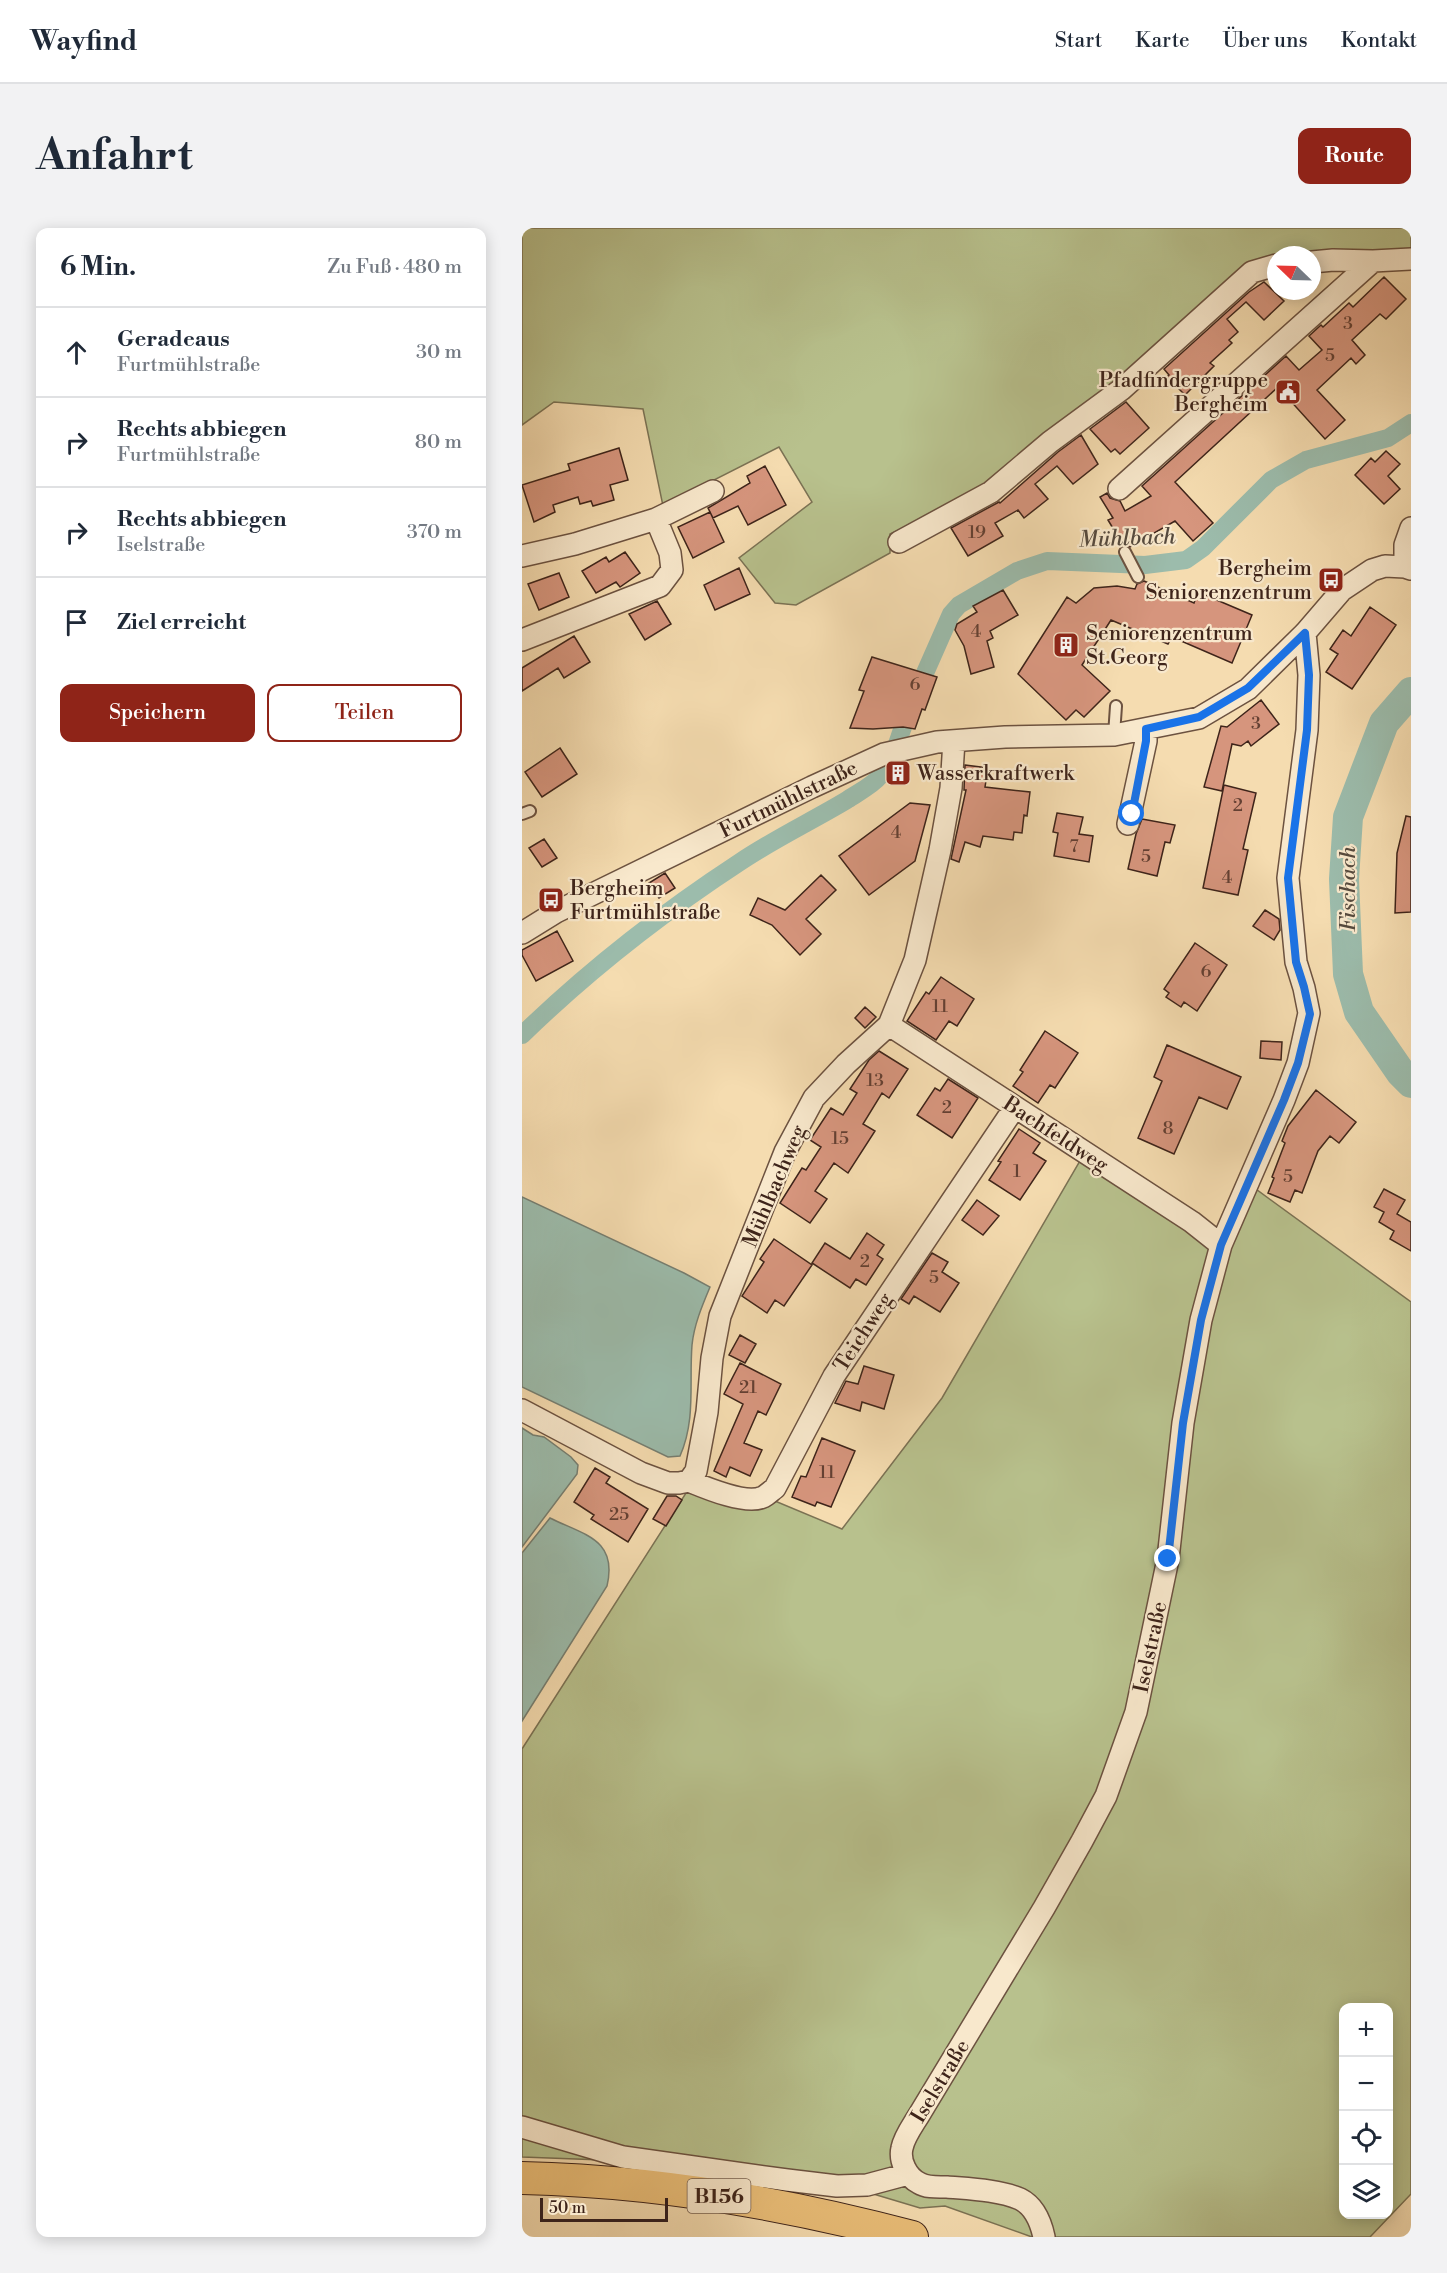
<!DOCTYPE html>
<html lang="de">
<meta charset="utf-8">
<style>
body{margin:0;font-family:"Libre Bodoni",serif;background:#f2f2f3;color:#1f2937}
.controls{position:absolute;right:18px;bottom:18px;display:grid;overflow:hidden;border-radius:12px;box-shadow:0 3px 15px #0003}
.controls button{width:54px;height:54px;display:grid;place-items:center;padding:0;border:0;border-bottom:2px solid #e0e1e3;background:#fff;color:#1f2937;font:30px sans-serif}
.compass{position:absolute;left:745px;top:18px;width:54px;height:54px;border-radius:50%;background:#fff;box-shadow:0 3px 15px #0003;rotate:293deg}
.scale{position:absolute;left:18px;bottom:15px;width:128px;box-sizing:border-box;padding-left:6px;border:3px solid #3e241a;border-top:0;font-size:16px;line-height:21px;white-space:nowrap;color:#3e241a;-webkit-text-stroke:4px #f8e8cc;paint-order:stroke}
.stop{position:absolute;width:18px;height:18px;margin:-14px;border:4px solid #1a73e8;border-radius:50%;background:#fff}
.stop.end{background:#1a73e8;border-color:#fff;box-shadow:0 2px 6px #0008}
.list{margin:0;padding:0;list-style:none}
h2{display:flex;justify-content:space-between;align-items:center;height:78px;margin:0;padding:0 24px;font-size:26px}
h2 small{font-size:20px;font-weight:400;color:#747a83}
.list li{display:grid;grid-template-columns:39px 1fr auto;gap:18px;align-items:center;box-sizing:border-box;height:90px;padding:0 24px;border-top:2px solid #e0e1e3}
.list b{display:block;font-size:22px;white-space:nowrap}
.list p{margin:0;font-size:20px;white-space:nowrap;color:#747a83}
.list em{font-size:20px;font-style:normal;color:#747a83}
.actions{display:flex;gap:12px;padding:18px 24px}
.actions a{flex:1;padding:14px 0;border:2px solid #8f2418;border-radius:12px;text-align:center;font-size:21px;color:#8f2418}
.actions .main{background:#8f2418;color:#fff}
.icon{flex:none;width:33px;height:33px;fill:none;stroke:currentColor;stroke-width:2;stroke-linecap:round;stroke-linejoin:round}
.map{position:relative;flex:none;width:889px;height:2009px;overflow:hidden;border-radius:12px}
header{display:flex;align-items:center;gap:36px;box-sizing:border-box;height:84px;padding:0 30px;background:#fff;border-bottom:2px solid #e0e1e3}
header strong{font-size:28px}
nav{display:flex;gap:33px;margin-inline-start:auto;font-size:21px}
.intro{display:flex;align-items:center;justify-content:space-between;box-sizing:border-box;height:144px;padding:0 36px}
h1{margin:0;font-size:42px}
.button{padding:15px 27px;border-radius:12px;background:#8f2418;color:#fff;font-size:21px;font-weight:700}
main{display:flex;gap:36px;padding:0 36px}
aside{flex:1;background:#fff;border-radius:12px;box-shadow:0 3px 15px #0003}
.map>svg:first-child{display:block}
.green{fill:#b8c18d;stroke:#7b7254;stroke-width:1.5;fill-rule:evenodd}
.water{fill:#9cbcac;stroke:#767f72;stroke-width:1.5}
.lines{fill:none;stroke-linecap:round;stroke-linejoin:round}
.canal{stroke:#9cbcac;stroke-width:18}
.river{stroke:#9cbcac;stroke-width:30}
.building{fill:#d6957d;stroke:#3e241a;stroke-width:1.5}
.lane-casing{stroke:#6c5240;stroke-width:14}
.street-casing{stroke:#6c5240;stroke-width:24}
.primary-casing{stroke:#3e241a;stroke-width:34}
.lane{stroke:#f8e8cc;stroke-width:10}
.street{stroke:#f8e8cc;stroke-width:21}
.primary{stroke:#eabe78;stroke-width:32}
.route{stroke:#1a73e8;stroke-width:8}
.labels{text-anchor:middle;stroke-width:4.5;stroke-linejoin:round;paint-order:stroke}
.number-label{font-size:18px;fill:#644033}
.shield{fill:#f8e8cc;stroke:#765f4f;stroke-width:1.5}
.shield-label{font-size:20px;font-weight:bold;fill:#3e241a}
.poi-label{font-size:21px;fill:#3e241a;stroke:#f8e8cc;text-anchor:start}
.street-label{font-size:21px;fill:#3e241a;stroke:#f8e8cc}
.water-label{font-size:22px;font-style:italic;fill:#564a3e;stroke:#f8e8cc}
</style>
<header>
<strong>Wayfind</strong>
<nav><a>Start</a><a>Karte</a><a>Über uns</a><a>Kontakt</a></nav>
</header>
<div class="intro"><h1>Anfahrt</h1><a class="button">Route</a></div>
<main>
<aside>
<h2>6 Min.<small>Zu Fuß · 480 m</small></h2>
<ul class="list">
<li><svg class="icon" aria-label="ahead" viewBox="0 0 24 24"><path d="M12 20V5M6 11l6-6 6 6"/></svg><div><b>Geradeaus</b><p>Furtmühlstraße</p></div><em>30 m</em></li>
<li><svg class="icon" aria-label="right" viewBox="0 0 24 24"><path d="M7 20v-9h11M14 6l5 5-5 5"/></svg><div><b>Rechts abbiegen</b><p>Furtmühlstraße</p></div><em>80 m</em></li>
<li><svg class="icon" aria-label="right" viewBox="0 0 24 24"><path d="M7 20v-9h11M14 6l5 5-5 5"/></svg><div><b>Rechts abbiegen</b><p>Iselstraße</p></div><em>370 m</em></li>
<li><svg class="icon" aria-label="arrive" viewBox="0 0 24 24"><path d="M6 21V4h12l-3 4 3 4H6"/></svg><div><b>Ziel erreicht</b></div></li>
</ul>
<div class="actions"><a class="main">Speichern</a><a>Teilen</a></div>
</aside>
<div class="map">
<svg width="889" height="2009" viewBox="0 0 889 2009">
<rect width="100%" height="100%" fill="#f5dcb0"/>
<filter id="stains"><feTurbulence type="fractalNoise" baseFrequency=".00333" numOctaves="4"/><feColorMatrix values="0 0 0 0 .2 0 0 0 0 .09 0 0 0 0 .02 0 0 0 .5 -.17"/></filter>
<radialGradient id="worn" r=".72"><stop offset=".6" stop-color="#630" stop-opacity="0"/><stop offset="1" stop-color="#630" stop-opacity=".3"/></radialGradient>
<path class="green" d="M0,0H889V25L754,27L605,153L467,262L368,306V325L274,377L253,375L217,330L290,274L257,219L141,278L121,181L32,174L0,197Z
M559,931L704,1028L731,959L889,1074V1966L848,2009H510L423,1978L398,1980L308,1953L161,1935L0,1929V1521L164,1265L253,1273L320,1301L420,1170ZM822,1780H866V1986H822Z"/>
<path class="water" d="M0,969L162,1045L188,1059C180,1078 172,1097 170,1117C167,1155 174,1192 158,1228L146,1229L0,1159Z
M0,1200L11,1207L22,1209L49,1229L56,1237L55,1246L0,1319Z
M28,1290C62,1307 96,1311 85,1358L0,1493V1325Z"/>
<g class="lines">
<path class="canal" d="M403,445L429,386L437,377L495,343L525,333L623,337L664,332L681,320L749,252L784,232L866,210L889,195
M0,807C67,742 140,685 218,634C252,611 290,593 325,572C335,565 350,558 358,548C370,535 375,515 381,499"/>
<path class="river" d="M889,464L862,495L826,589L822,651L826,746L837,784L879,845L889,855"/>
</g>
<path class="building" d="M862,49L884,71L864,91L858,86L830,112L843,127L834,136L829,130L795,162L823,192L803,211L756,159L653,254L691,295L671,313L653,293L608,319L601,317L586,292L591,290L578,269L585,265L588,270L598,273L603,283L629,268L620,258L764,128L777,142L800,122L787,108L799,97L801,99L827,75L831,79Z
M742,54L762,73L742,92L724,74L705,91L716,104L707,112L710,115L688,135L692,138L663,167L645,149L647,147L642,141L727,64Z
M604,174L627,200L598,226L593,221L589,224L568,201Z
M559,207L576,236L551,256L535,238L513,256L526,271L502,290L496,282L473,295L481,308L446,328L429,300L477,274L478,275L536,224Z
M97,220L106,252L88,257L92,272L71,278L69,273L58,276L56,269L31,277L33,284L12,294L0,257L48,242L46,236Z
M864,223L878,236L866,248L878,261L862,276L833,247L849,230L853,234Z
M243,238L264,277L226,297L216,278L191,290L186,280L228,255L225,248Z
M188,284L202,314L171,330L156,299Z
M103,324L118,345L98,359L94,354L74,365L60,343L84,329L87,334Z
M217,340L228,366L193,382L182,357Z
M37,345L47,369L17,382L6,356Z
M622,353L672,375L676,364L730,387L710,435L650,409L646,416L589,392L560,437L588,463L562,489L554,482L544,492L496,446L545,369L554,375L572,360L595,358L613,361L615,356Z
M481,362L496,387L468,403L471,410L465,413L472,439L449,446L442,418L433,402L435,396L455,384L451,378Z
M135,373L149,396L123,412L107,386Z
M848,379L874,397L830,461L804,444L816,426L808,421L821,402L829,408Z
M52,408L68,434L42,450L36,440L0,463V440Z
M350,429L415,449L403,482L400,481L393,501L381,499L351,501L328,500L342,463L337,462Z
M739,472L757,496L729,518L726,513L719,518L710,516L700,563L682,559L699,498L705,499Z
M38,520L55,546L20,569L3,544Z
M443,537L466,540L463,559L508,564L505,588L502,587L500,605L492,604L491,612L461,608L458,619L443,614L437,634L429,631L444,562H442Z
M702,557L734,565L721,621L726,622L716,667L681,660Z
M388,575L408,577L393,633L347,667L317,628Z
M535,585L561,589L557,606L571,608L567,634L532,628L536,605L531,604Z
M884,588L889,589V684L873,685L875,625Z
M620,591L653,597L648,615L643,614L635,648L606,641L614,606Z
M22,611L35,630L20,639L7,620Z
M143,645L153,660L137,670L127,655Z
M299,647L314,662L284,691L299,706L278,727L250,697L228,687L236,670L263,682Z
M743,682L757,691L758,702L752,712L731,698Z
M35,703L51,733L14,753L0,727V722Z
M673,715L705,737L675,783L662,774L659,779L644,769L647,765L642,761Z
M419,749L452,771L435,798L427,793L414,812L385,793L404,764L407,766Z
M343,779L354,789L343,800L333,790Z
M523,803L556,825L533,860L528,857L516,875L491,858L501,844L498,842Z
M739,813L760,814L759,832L738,830Z
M645,817L719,849L705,881L677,869L652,926L616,910L640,853L632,849Z
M357,823L386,841L367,870L360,865L341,896L353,903L326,945L312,935L293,963L305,971L288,995L258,975L280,940L284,942L299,919L288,912L309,880L321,887L335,865L328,861L347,832Z
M426,851L456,870L430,910L395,887L413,860L418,863Z
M794,862L834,894L817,915L808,908L796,923L780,965L773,962L768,974L746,965L752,950L750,949L763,915L760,913L766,898Z
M497,901L518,915L511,925L524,933L498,972L467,952L479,934L476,933Z
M862,961L883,972L875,986L889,994V1023L868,1011L872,1003L857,994L862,984L852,979Z
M455,972L477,988L461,1007L440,992Z
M345,1005L362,1017L355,1027L361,1031L344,1057L334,1051L328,1060L290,1035L303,1015L328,1031Z
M252,1011L290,1037L262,1078L253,1072L245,1085L220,1068L242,1034L238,1031Z
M410,1025L426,1034L420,1044L437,1055L418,1084L392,1068L387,1076L379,1071Z
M218,1107L234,1116L223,1135L207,1127Z
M218,1135L259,1156L244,1187L236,1183L222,1215L240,1222L228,1248L208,1239L204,1249L192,1243L221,1176L202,1166Z
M342,1138L372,1147L362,1181L340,1174L338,1183L313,1175L324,1153L336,1156Z
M300,1210L333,1223L309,1279L295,1274L293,1278L270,1269L279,1248L284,1249Z
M73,1240L88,1249L84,1255L126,1281L106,1314L69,1291L72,1287L52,1274Z
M145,1268H154L160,1272L144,1298L131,1291Z"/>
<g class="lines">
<g class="lane-casing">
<path id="lane" d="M603,324L616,349
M592,507L594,478
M0,586L8,583"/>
</g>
<g class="street-casing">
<path id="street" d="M790,34L811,32L851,33
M597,261L851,33L889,31
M377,314L469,264L528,214L600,161L730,44L754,37
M0,328L53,316L134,291L191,263
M883,339V317L889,300
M0,412L138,358L150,342L148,325L134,291
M606,596L624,513V501
M0,705L34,684L290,559L362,526L415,514L483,509L592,507L677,490L726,461L783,405L820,362L850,342L863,338L883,339L889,341
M367,797L670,994L699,1017
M0,1182L119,1245L146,1255H157L167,1253L174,1243L185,1184L190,1130L198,1088L263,924L292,870L324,836L367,797L393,732L418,622L429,560L432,513
M167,1253C184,1260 224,1277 241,1269C245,1267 249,1263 253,1260L312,1148L493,879
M0,1899L101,1929L265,1952L315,1958L345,1957L386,1946
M522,2009C519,1995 512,1978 498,1971C477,1962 448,1961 425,1959C416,1959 405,1960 397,1955C385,1949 377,1933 380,1920C382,1909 391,1897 397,1887L522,1680L560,1613L584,1568L614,1484L646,1331L661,1195L679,1092L699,1017L762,872L776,835L787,785L782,760L774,734L766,650L785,502L787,447L783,405"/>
</g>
<g class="primary-casing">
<path id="primary" d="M0,1950C131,1953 263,1975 390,2009"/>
</g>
<use href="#lane" class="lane"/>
<use href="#street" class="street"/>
<use href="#primary" class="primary"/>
</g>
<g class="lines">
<path class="route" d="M610,586L624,513V501L677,489L726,460L783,405L787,447L785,502L766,650L774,734L782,759L788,786L776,835L762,872L699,1017L679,1092L661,1195L646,1331"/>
</g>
<defs>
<g id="civic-square" transform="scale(1.35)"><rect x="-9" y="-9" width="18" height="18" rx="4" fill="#8f2418" stroke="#f8e8cc"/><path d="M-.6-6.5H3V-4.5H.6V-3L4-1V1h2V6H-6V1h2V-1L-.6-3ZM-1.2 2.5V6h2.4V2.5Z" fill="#fff"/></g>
<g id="bus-square" transform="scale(1.35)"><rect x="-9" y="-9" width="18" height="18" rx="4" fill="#8f2418" stroke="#f8e8cc"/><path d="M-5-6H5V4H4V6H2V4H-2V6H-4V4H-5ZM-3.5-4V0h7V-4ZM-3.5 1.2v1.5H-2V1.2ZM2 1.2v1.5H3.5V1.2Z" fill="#fff"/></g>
<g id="building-square" transform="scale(1.35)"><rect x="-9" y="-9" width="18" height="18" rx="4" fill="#8f2418" stroke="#f8e8cc"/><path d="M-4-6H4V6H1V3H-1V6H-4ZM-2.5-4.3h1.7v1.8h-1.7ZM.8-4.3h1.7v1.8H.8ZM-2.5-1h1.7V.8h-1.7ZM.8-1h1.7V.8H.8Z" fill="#fff"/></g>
</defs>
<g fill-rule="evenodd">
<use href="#civic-square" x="766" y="164"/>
<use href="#bus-square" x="809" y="352"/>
<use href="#building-square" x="544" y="417"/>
<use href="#building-square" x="376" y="545"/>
<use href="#bus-square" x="29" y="672"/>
</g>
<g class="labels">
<g class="number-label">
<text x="826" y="101">3</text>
<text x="808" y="133">5</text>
<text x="455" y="310">19</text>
<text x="454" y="409">4</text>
<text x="393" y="462">6</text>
<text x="734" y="501">3</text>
<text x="716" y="583">2</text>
<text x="374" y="610">4</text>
<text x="552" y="624">7</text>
<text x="624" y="634">5</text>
<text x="705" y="655">4</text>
<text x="684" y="749">6</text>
<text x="418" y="784">11</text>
<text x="353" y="858">13</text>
<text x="425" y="885">2</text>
<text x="646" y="906">8</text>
<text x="318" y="916">15</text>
<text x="495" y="949">1</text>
<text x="766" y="954">5</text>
<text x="343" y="1039">2</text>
<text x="412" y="1055">5</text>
<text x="226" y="1165">21</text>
<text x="305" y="1250">11</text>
<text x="97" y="1292">25</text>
</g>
<rect class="shield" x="165.5" y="1951" width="63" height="34" rx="4.5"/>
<g class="shield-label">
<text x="197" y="1975">B156</text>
</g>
<g class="poi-label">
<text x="746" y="159" text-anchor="end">Pfadfindergruppe<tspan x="746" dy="24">Bergheim</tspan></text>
<text x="790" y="347" text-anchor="end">Bergheim<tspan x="790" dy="24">Seniorenzentrum</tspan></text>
<text x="564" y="412">Seniorenzentrum<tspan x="564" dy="24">St.Georg</tspan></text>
<text x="395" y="552">Wasserkraftwerk</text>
<text x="48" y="667">Bergheim<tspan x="48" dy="24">Furtmühlstraße</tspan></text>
</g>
<g class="street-label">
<text transform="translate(266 571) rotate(-26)" y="7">Furtmühlstraße</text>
<text transform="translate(534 906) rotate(33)" y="7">Bachfeldweg</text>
<text transform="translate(252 958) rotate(-67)" y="7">Mühlbachweg</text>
<text transform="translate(341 1104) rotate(-57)" y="7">Teichweg</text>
<text transform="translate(628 1419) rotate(-78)" y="7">Iselstraße</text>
<text transform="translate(418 1853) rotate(-59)" y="7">Iselstraße</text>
</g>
<g class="water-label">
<text transform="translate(605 309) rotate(-2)" y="8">Mühlbach</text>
<text transform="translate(825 661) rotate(-90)" y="8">Fischach</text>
</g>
</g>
<rect width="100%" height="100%" filter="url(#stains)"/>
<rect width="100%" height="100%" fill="url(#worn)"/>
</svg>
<div class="controls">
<button>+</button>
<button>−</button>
<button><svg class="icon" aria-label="locate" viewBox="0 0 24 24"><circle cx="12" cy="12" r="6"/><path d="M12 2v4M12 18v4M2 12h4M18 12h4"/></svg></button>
<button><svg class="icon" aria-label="layers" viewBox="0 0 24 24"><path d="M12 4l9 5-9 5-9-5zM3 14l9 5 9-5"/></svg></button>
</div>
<svg class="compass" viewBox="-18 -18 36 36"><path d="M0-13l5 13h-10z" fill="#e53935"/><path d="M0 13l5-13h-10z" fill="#747a83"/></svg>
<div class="scale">50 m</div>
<div class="stop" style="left:610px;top:586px"></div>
<div class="stop end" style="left:646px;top:1331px"></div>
</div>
</main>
